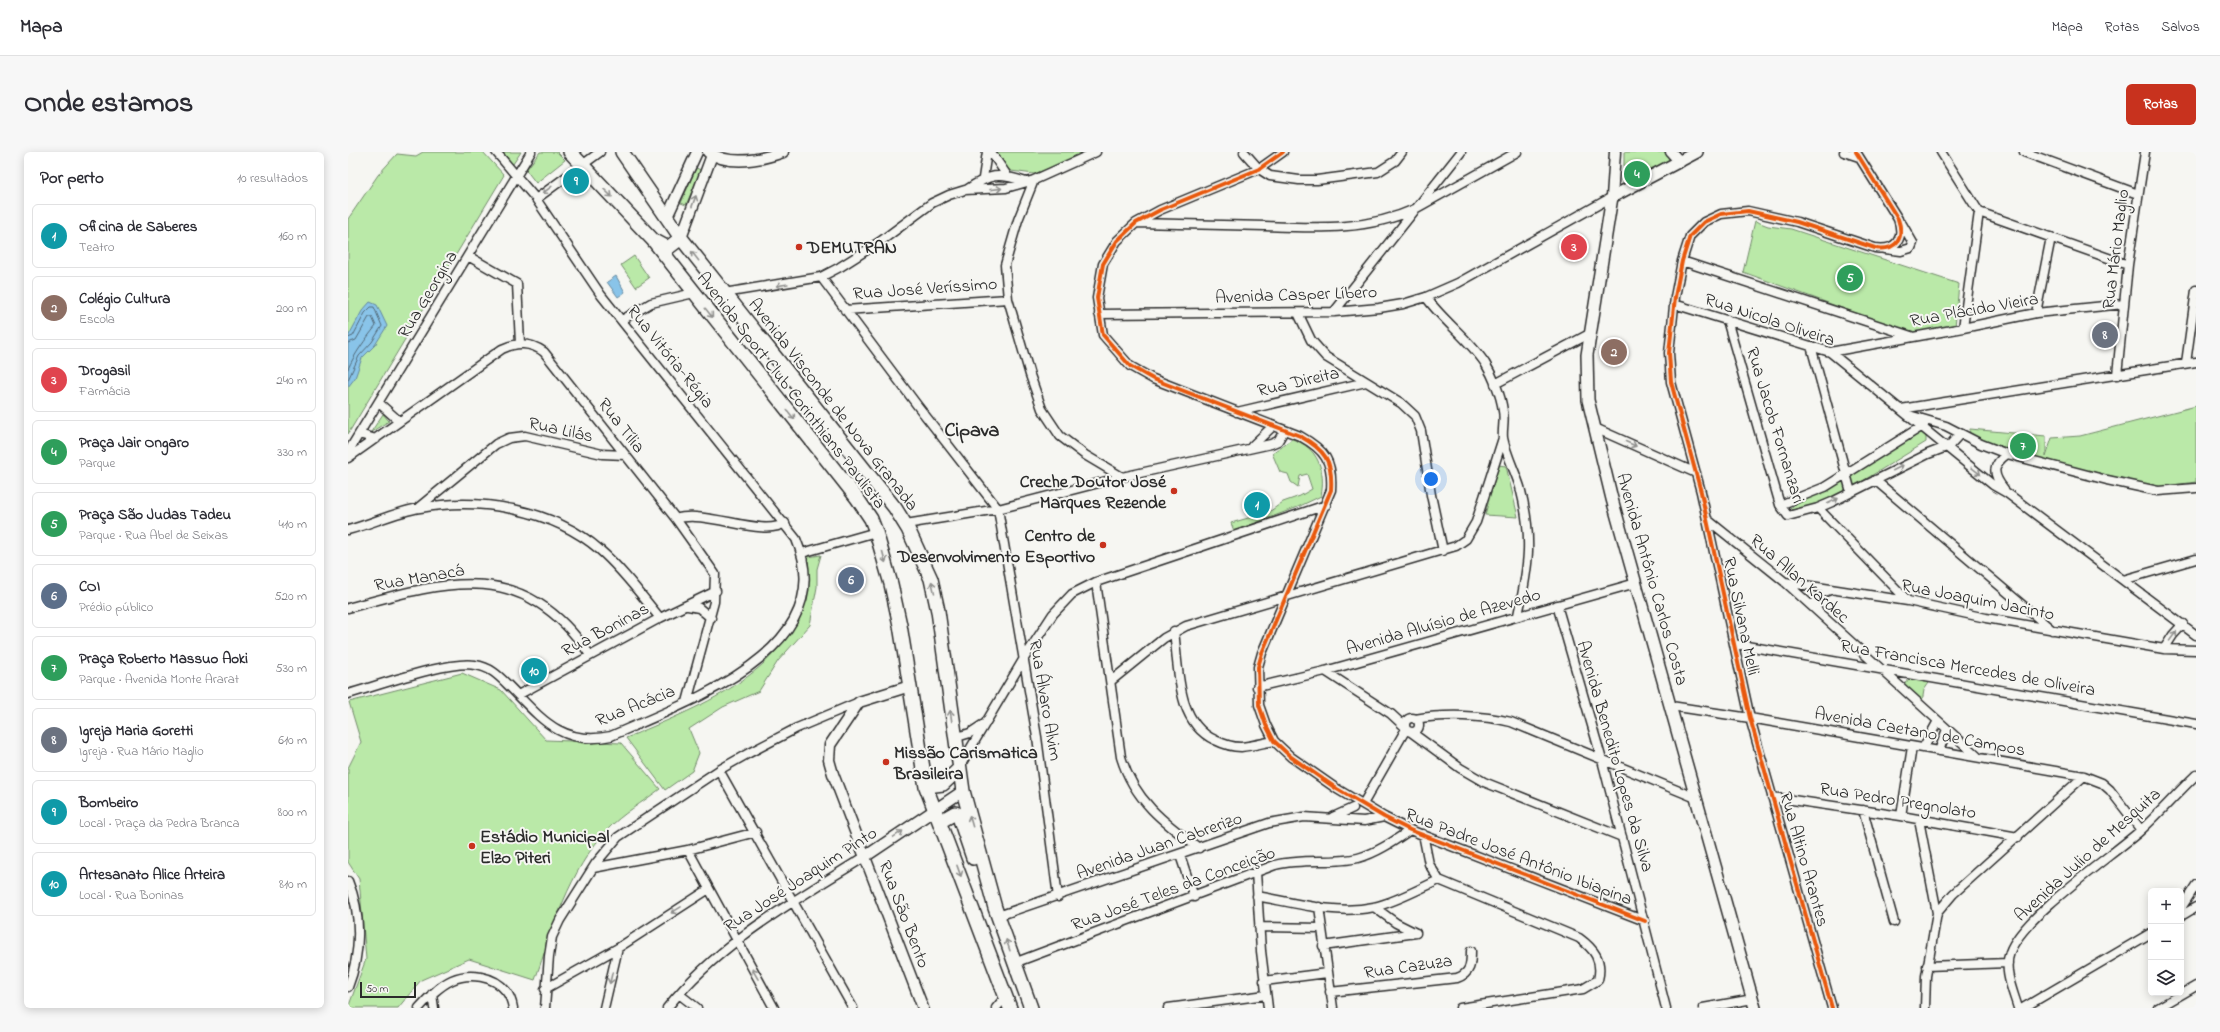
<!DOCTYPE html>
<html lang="pt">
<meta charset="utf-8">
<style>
body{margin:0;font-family:"Indie Flower",sans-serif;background:#f7f7f7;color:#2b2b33}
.controls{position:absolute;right:12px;bottom:12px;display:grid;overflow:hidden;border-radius:6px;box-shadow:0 2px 10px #0003}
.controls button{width:36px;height:36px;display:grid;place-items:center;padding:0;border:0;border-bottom:1px solid #e1e1e2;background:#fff;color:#2b2b33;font:20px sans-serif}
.scale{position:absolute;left:12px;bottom:10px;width:56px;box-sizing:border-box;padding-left:4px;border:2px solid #2b2b2b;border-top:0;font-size:11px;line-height:14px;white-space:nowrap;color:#2b2b2b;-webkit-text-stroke:3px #f6f6f2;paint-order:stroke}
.you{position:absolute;left:1083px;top:327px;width:14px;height:14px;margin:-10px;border:3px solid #fff;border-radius:50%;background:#1a73e8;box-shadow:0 0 0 6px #1a73e833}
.badge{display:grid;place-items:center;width:26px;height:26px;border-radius:50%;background:#c8321e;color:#fff;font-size:13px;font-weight:700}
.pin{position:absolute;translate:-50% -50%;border:2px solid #fff;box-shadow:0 1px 4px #0006}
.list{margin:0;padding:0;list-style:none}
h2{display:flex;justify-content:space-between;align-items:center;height:52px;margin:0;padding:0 16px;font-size:17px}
h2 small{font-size:13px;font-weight:400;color:#7c7c81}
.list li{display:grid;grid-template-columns:26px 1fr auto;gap:12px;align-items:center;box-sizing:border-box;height:64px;margin:0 8px 8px;padding:0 8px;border:1px solid #e1e1e2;border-radius:6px}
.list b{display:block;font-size:15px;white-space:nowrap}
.list p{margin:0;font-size:13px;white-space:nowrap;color:#7c7c81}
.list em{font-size:13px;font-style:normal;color:#7c7c81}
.icon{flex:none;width:22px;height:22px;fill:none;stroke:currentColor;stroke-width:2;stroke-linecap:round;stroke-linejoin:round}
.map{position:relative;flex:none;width:1848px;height:856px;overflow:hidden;border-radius:6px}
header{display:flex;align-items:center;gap:24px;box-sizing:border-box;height:56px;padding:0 20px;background:#fff;border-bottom:1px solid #e1e1e2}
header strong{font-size:19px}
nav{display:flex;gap:22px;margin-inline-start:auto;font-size:14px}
.intro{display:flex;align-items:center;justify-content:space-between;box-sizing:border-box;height:96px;padding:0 24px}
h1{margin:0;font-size:28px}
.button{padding:10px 18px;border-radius:6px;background:#c8321e;color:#fff;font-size:14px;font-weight:700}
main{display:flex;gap:24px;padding:0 24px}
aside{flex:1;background:#fff;border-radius:6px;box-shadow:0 2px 10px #0003}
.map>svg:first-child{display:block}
.green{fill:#bae9a8;stroke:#728a6a}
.water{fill:#89c4e9;stroke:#63879d}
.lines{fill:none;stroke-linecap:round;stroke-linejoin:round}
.shore{stroke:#516877;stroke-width:1}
.minor-casing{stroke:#2b2b2b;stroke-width:11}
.tertiary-casing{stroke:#2b2b2b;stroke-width:13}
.secondary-casing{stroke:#2b2b2b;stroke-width:14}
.primary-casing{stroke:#2b2b2b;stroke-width:16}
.minor{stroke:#f6f6f2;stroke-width:8}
.tertiary{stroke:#f6f6f2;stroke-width:10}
.secondary{stroke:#f6f6f2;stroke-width:11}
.primary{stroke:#f6f6f2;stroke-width:13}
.cycleway-casing{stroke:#f6f6f2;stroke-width:6}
.cycleway{stroke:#e8590c;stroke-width:4}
.oneway{stroke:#90908e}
.poi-dot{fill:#c8321e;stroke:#f6f6f2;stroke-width:1.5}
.labels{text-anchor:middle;stroke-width:4;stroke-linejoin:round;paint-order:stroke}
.poi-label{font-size:18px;font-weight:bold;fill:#2b2b2b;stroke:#f6f6f2;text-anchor:start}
.street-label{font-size:18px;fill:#2b2b2b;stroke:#f6f6f2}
.quarter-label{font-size:20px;font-weight:bold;fill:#2b2b2b;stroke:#f6f6f2}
</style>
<header>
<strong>Mapa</strong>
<nav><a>Mapa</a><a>Rotas</a><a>Salvos</a></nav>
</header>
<div class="intro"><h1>Onde estamos</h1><a class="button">Rotas</a></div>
<main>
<aside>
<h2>Por perto<small>10 resultados</small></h2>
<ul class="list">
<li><span class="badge" style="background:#0f9aa8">1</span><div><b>Oficina de Saberes</b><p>Teatro</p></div><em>160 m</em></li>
<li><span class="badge" style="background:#8d6e63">2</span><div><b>Colégio Cultura</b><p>Escola</p></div><em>200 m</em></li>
<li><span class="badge" style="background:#e0444e">3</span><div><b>Drogasil</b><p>Farmácia</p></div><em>240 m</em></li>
<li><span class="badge" style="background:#2e9e5b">4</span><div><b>Praça Jair Ongaro</b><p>Parque</p></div><em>330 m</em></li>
<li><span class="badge" style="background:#2e9e5b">5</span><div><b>Praça São Judas Tadeu</b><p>Parque · Rua Abel de Seixas</p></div><em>410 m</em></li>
<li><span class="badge" style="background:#5c6f8a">6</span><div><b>COI</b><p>Prédio público</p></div><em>520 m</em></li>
<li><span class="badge" style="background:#2e9e5b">7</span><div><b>Praça Roberto Massuo Aoki</b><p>Parque · Avenida Monte Ararat</p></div><em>530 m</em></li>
<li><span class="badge" style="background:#6b7280">8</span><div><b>Igreja Maria Goretti</b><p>Igreja · Rua Mário Maglio</p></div><em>610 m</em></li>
<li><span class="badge" style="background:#0f9aa8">9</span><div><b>Bombeiro</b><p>Local · Praça da Pedra Branca</p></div><em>800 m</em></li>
<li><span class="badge" style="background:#0f9aa8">10</span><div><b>Artesanato Alice Arteira</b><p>Local · Rua Boninas</p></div><em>810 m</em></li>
</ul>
</aside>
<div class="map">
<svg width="1848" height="856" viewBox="0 0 1848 856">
<rect width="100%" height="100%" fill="#f6f6f2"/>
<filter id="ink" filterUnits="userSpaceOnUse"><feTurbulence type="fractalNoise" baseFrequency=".025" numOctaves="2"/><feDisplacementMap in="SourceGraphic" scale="8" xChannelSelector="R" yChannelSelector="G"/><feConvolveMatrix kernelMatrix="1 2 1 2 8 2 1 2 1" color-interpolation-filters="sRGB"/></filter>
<g filter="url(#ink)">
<path class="green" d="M75,0H135L156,23L0,282V67L30,23L49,2L68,4Z
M153,0H173L163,15Z
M192,0H209L217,8L188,31L178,18Z
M649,0H745L686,22L663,19L656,14Z
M1276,0H1319L1327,9L1276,34Z
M348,16L353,18L338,53L333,51Z
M1407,69L1420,74L1443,77L1611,132L1607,175L1565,182L1395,120Z
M286,104L301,126L288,135L273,113Z
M1848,254V330L1808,335L1697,308L1621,284L1622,277L1698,284V304L1704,286L1732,284Z
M35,262L41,269L23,280Z
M1570,278L1578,282V290L1500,338L1468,353L1444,358L1442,356L1494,327Z
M944,287C970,295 978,319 973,344L950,355L886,379L883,371L921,360L935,350L952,344L964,337L959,322L952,324L950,335L943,330L940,322L932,320L924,301Z
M1150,313L1158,314L1170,365L1137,363Z
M473,403L469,417V435L462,473L430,509L411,539L375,555L341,577L351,601L344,619L317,638L278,586C348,556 438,524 459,441C462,430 460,416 460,405Z
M114,521L153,538L198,588L273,591L312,637C295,650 274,662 259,678C221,719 205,776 187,828L121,807L73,828L50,856H0L18,807L11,727L0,710V616L13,590L1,550Z
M1563,526L1583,528L1576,538L1574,550L1556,532Z"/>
<path class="water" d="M268,124L277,140L270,145L259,130Z
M22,150L29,153L39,174L27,193L14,206L7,226L0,235V185L14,159Z"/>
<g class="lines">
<path class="shore" d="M0,186L5,184L17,161L23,155H26L34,174L24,190L11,204L0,228
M0,191L8,188L21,165H24L28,174C17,188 7,201 0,217"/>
<g class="minor-casing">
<path id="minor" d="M643,0L658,22
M748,0L686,28L670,68L657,113L660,147L682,223L694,257L712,284L737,303L774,325
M896,0L911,17L922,24L951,28H969L1030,20L1047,9L1054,0
M935,0L911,17L812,58L788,71L769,89L755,112L749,146L755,183L782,214L805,227L952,284C977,298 985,309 983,338L914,501L910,515L911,553L918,573L926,589L943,605L989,637L1036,665L1062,678L1297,769
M1496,0L1511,5
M1593,0L1631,60L1615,176
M1676,0L1790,42
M635,26L639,0
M618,38C642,22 650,20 678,30
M188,47L252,0
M1631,60L1780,113
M789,71C831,72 874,73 917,74C968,76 1019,79 1067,57L1169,0
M1537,97L1553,99L1563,96L1565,91L1554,72
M120,104L169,132L172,191
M1334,109L1563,184
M473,125L569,253L650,357L689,585L710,745
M376,141L473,125L492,115L533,89L584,51L601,43L617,38L658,36L686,28
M1078,145C1095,169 1120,186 1137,211C1145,224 1153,243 1155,259C1157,267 1154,277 1155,286C1158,302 1167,319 1172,335C1185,385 1181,413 1170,463
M1326,152L1482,200L1645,333L1659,341L1848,483
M497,158L660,147
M986,160L1113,0
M950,161L963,188L978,205L1053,251L1067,264L1073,279L1083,343L1095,399
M1688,161L1703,85
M751,162L986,160L1031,156L1055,152L1078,145L1110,131L1264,45
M274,168L303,151L346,141
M1379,168L1432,353L1440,364L1470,356L1484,350L1580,302L1601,294L1612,282
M1463,194L1503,340
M1482,200L1615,176L1688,161L1776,152
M1838,211L1848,138
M1769,223L1780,113L1797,0
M1147,232L1243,181
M31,251L51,269
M1553,257L1848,210
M889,260L1018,230
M1561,263L1598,274L1633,292L1659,302L1759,328L1810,339L1848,336
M1247,276L1348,321
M11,282L28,287
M904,294L925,274
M0,300L183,0
M0,306L154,197C169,190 182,190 196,200L328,367L367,422L366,450L339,550
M1527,328L1704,478
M1656,337C1644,322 1644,313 1659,302
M1432,353L1477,335L1576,273
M71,355L148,292L161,286L177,284L254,302L277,303
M1470,356L1560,449
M328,367C357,357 415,386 437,371
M1360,368L1437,430L1629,604
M558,372L650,357L774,325L923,292L930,289L936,279
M0,378C23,372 50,359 72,356C132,345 205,357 252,398C275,418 293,443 312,466
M454,401L528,380
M1775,428L1848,407
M748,430L773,605C786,648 816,671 851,696
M1437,430L1560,449L1638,466L1816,497L1848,498
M1209,453L1254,608L1318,856
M340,454L351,456L363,466
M0,456C98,429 175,405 242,503
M1470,459L1466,451L1474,441L1482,438
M826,479C831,517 828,570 867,588C875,592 884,595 893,595C904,594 915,591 926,589
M1387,492L1848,572
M1816,497L1825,483L1835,472
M977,519L1043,562L1057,575
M763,529L816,486L838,474L1108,394L1118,387L1128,370L1155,286
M909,535L977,519L1288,431
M0,542C29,534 101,508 127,513C142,515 150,523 160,533C192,565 213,595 263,584C339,550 495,498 448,387L253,143L188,47L148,0
M170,543L312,466L368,439
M1323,554L1402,566L1736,624L1754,631L1762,638L1793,678
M1057 573a7 7 0 1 1 14 0a7 7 0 1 1-14 0Z
M1067,567C1097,562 1134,563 1163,570L1348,646
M1063,580L1112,616L1136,630L1274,685
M606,586L622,581L634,573
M1575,596L1590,569
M1591,599L1599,577
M612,614L675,508L705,462L724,442L748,430L978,353
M371,618L505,856
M1424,645L1553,664L1670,685
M1015,652L1058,577
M1515,658L1546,770
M1553,664L1564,595
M985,665L1005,656
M1571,668L1589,761
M1075,682L1081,712L1091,728L1231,786C1246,797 1255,808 1250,828L1235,837L1112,856
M340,698L426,856
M832,703L846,745
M245,716L340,698L408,680
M908,720L913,799L920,856
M0,729C14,762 13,802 0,835
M909,744C947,751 988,763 1026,755C1048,750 1071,737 1091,728
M971,755L985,856
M1026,755L1048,771L1068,781
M1833,756L1848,733
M650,764L921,671L956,665L1016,669L1036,665
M1833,764L1848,755
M911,775L973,776
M975,794L1068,781
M666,811L927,713C956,706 985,712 1010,706C1029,701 1046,689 1062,678
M1579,814L1660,811
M916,829L979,821
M197,837L270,796L361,737
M982,840L1109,826C1123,821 1123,812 1123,799
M84,842L86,856
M331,842L349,856
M71,856C81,845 91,834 104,828C121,820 146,824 158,839C162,844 164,850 165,856
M197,856L201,804L204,785L212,768L248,711L270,685L371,618L401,601L449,576L511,550
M256,856L270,796
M319,856C374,788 445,750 518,704
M648,856L658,844
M820,856L918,843
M1355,856L1405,847
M1484,856L1402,566L1353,340L1323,230L1321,201L1327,145L1334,109L1342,84L1356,70L1373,62L1400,59L1449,70L1527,96C1548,99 1557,87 1550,67L1508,0
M1577,856L1578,824L1589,761L1605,742L1736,624
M1670,856C1665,839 1655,818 1662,800C1675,764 1761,706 1792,679C1812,661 1829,641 1848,623
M1675,856L1803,781
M1810,856L1848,834"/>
</g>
<g class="tertiary-casing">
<path id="tertiary" d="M360,0C381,14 412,8 435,0
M1323,0L1332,10
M1264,45L1267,0
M319,65L349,0
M333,86L364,3
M562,534L511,550L482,593L481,608L485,622L575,856
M518,704L615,639"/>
</g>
<g class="secondary-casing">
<path id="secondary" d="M1349,0L1264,45L1239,203L1240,248L1264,347L1407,856"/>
</g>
<g class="primary-casing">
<path id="primary" d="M222,0L305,88L509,346L523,367L528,380L543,432L552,473L578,635L662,856
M274,0L333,86L547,356L560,377L583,427L590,459L615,639L647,756L683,856
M307,89L320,96L333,86
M576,626L587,633L595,632L611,617
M593,669L607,661L610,662L625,706"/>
</g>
<use href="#minor" class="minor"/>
<use href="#tertiary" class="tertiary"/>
<use href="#secondary" class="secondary"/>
<use href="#primary" class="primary"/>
<g class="cycleway-casing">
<path id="cycleway" d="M935,0L911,17L812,58L788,71L769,89L755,112L749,146L755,183L782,214L805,227L952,284C977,298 985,309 983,338L914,501L910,515L911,553L918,573L926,589L943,605L989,637L1036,665L1062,678L1297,769
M1484,856L1402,566L1353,340L1323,230L1321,201L1327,145L1334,109L1342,84L1356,70L1373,62L1400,59L1449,70L1527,96C1548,99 1557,87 1550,67L1508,0"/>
</g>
<use href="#cycleway" class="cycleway"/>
</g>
<defs><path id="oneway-shaft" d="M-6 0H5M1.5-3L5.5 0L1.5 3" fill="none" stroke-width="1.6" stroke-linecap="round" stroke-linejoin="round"/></defs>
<g class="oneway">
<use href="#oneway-shaft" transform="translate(648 37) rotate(-6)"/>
<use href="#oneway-shaft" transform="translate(199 38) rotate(143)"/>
<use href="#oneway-shaft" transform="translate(260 41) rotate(44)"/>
<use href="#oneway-shaft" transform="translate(346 49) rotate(-70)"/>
<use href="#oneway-shaft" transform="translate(347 104) rotate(-128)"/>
<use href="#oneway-shaft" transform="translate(434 133) rotate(170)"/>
<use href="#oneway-shaft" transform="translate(361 161) rotate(51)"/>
<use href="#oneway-shaft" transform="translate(443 263) rotate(51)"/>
<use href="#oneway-shaft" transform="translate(1283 292) rotate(24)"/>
<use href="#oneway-shaft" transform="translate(1550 316) rotate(-27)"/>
<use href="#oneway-shaft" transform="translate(1628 319) rotate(38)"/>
<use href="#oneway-shaft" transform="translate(1485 349) rotate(-26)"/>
<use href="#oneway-shaft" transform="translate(536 405) rotate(75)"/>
<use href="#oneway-shaft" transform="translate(585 435) rotate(-104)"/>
<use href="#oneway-shaft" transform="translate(1825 484) rotate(-54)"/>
<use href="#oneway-shaft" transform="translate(603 564) rotate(-98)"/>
<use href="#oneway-shaft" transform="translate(623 669) rotate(-106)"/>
<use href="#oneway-shaft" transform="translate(550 682) rotate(-34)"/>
<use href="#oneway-shaft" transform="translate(611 719) rotate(70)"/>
<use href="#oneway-shaft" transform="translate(328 758) rotate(148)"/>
<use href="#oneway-shaft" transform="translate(660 793) rotate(-109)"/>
<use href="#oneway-shaft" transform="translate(407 822) rotate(-120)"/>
<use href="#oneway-shaft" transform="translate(263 826) rotate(103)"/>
</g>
</g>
<g class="poi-dot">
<circle cx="451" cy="95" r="4"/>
<circle cx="826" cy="339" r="4"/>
<circle cx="755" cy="393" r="4"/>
<circle cx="538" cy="610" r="4"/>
<circle cx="124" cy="694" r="4"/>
</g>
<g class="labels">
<g class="poi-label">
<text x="459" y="101">DEMUTRAN</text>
<text x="818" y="335" text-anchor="end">Creche Doutor José<tspan x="818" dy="21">Marques Rezende</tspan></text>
<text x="747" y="389" text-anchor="end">Centro de<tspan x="747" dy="21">Desenvolvimento Esportivo</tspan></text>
<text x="546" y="606">Missão Carismatica<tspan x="546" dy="21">Brasileira</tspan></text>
<text x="132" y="690">Estádio Municipal<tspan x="132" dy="21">Elzo Piteri</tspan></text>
</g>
<g class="street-label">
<text transform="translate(1767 97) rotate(-83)" y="6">Rua Mário Maglio</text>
<text transform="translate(577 136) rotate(-4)" y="6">Rua José Veríssimo</text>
<text transform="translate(79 142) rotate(-59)" y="6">Rua Georgina</text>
<text transform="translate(948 142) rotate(-2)" y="6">Avenida Casper Líbero</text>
<text transform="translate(1626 157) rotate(-10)" y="6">Rua Plácido Vieira</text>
<text transform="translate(1422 167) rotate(18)" y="6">Rua Nicola Oliveira</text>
<text transform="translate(323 204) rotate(51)" y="6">Rua Vitória-Régia</text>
<text transform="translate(950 229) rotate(-13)" y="6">Rua Direita</text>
<text transform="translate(444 238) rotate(52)" y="6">Avenida Sport Club Corinthians Paulista</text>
<text transform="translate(486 252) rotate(52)" y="6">Avenida Visconde de Nova Granada</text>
<text transform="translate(274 273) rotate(52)" y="6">Rua Tília</text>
<text transform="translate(1428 273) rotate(73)" y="6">Rua Jacob Fornanzari</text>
<text transform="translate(213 277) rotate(12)" y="6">Rua Lilás</text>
<text transform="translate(71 425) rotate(-10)" y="6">Rua Manacá</text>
<text transform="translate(1452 426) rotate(41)" y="6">Rua Allan Kardec</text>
<text transform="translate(1305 427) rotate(74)" y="6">Avenida Antônio Carlos Costa</text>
<text transform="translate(1630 447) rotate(11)" y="6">Rua Joaquim Jacinto</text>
<text transform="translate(1394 464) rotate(78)" y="6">Rua Silvana Melli</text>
<text transform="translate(1095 469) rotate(-16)" y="6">Avenida Aluísio de Azevedo</text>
<text transform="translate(257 477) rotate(-28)" y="6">Rua Boninas</text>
<text transform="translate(1620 515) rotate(10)" y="6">Rua Francisca Mercedes de Oliveira</text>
<text transform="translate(698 548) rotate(80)" y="6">Rua Álvaro Alvim</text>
<text transform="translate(287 553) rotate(-22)" y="6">Rua Acácia</text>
<text transform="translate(1572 579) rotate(10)" y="6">Avenida Caetano de Campos</text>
<text transform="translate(1268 604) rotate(74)" y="6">Avenida Benedito Lopes da Silva</text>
<text transform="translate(1550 648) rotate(9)" y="6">Rua Pedro Pregnolato</text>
<text transform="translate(811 693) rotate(-19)" y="6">Avenida Juan Cabrerizo</text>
<text transform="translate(1739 702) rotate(-42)" y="6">Avenida Julio de Mesquita</text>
<text transform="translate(1171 704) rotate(21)" y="6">Rua Padre José Antônio Ibiapina</text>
<text transform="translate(1457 707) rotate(74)" y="6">Rua Altino Arantes</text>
<text transform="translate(452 727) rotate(-33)" y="6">Rua José Joaquim Pinto</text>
<text transform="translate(825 736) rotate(-20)" y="6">Rua José Teles da Conceição</text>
<text transform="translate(557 762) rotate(69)" y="6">Rua São Bento</text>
<text transform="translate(1060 814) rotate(-8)" y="6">Rua Cazuza</text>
</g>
<g class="quarter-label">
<text x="624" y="284">Cipava</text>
</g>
</g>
</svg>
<div class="controls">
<button>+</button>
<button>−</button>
<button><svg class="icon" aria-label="layers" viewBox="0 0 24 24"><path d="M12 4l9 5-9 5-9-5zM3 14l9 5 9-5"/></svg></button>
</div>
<div class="scale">50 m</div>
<div class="you"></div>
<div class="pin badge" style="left:909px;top:353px;background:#0f9aa8">1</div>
<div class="pin badge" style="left:1266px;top:200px;background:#8d6e63">2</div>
<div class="pin badge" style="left:1226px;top:95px;background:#e0444e">3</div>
<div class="pin badge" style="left:1289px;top:22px;background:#2e9e5b">4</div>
<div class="pin badge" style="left:1502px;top:126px;background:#2e9e5b">5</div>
<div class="pin badge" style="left:503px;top:428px;background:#5c6f8a">6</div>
<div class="pin badge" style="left:1675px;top:294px;background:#2e9e5b">7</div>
<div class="pin badge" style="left:1757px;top:183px;background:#6b7280">8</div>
<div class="pin badge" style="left:228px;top:29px;background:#0f9aa8">9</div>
<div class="pin badge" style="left:186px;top:519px;background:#0f9aa8">10</div>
</div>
</main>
